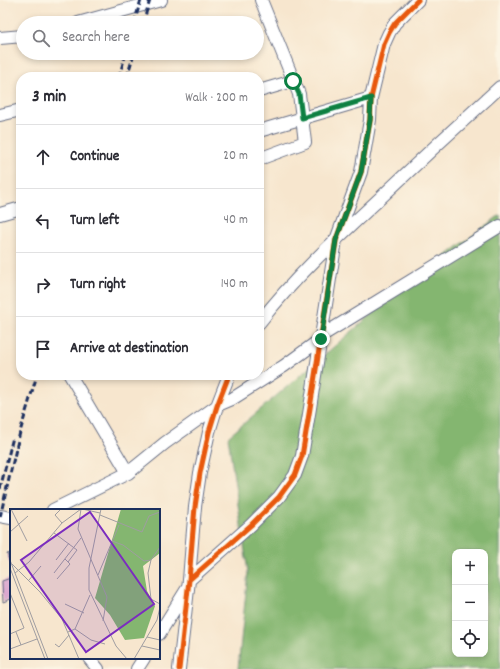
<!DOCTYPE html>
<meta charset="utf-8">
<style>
body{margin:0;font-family:Dekko,sans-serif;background:#f7f7f7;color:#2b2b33}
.controls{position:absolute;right:12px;bottom:12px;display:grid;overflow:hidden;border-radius:8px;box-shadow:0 2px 6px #0003}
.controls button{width:36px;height:36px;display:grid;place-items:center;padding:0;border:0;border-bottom:1px solid #e1e1e2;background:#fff;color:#2b2b33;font:20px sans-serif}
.stop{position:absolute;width:12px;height:12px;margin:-9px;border:3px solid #0b8043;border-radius:50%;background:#fff}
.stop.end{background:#0b8043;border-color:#fff;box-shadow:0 1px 4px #0008}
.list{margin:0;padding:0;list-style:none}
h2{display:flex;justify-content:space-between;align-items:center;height:52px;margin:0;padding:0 16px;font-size:17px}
h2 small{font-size:13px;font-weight:400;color:#7c7c81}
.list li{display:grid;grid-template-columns:26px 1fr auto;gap:12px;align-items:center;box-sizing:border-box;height:64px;padding:0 16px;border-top:1px solid #e1e1e2}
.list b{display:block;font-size:15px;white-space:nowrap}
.list em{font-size:13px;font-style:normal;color:#7c7c81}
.icon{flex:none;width:22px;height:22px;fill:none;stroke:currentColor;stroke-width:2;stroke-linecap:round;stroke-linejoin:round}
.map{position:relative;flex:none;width:500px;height:669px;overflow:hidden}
.search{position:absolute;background:#fff;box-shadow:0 2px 6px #0003;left:16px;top:16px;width:248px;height:44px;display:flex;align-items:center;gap:10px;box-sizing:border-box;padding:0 14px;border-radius:22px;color:#7c7c81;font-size:15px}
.panel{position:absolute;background:#fff;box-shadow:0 2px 6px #0003;left:16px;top:72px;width:248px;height:308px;border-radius:16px}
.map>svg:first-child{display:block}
.forest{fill:#84b670;stroke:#507267;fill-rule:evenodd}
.building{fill:#d498cb}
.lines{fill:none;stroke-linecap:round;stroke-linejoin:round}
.minor-casing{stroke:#686f85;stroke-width:14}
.minor{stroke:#fff;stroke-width:12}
.rail{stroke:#1b2f5e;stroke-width:3;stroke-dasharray:6 3;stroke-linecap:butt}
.cycleway-casing{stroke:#fcf5e5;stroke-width:8}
.cycleway{stroke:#e8590c;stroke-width:5}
.route{stroke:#0b8043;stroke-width:5}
.inset-road{fill:none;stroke:#9f9da1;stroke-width:1}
.view{fill:#7b2cbf;fill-opacity:0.15;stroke:#7b2cbf;stroke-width:2}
.inset-edge{fill:none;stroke:#1b2f5e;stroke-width:2}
</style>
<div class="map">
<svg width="500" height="669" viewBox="0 0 500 669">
<rect width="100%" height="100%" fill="#fcf5e5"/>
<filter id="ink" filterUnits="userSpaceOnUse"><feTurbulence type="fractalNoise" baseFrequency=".025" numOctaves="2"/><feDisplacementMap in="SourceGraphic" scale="8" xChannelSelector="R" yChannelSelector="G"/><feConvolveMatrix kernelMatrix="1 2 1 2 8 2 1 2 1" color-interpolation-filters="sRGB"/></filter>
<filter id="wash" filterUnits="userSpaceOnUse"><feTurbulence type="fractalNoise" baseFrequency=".012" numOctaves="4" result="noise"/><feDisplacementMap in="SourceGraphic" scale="16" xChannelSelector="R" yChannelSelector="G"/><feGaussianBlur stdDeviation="0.9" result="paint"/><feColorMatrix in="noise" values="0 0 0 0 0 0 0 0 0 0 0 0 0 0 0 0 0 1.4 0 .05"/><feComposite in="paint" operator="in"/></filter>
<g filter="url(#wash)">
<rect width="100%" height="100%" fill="#f7e6ce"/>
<path class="forest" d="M500,215V669H238L248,572L228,437L398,292ZM455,552H485V654H455Z"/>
<g id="blocks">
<path class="building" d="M11,553V567L7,554Z
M11,578V599L3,602L2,581Z"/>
</g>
</g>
<g filter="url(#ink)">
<use href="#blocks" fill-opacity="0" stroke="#686f85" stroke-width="1"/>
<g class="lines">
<g class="minor-casing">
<path id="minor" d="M78,23L161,0
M0,38L23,36
M259,91L293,81
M0,115L21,110
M259,131L371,98
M259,159L305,142L299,94L261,0
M0,214L21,208
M259,323C293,279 334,241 375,203C416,164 458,125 500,87
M321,336L500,226
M70,375L128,473
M218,405L232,399L284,366L321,339
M53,510L128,473L165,443L217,406
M0,516L11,518
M189,580L251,525L279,497L295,475L302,456L310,408L336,240L361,172L370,120L371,98L384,44L389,33L395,23L418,0
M159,634L187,589
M89,658L98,669
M137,669L144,658
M179,669L189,580L192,542L195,507L200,473L209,432L217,406L229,375"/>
</g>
<use href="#minor" class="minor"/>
<path class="rail" d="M134,23L141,0
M143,23L150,0
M119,77L126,53
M127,77L134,53
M0,489L13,437
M0,517L20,432L37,375"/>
<g class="cycleway-casing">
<path id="cycleway" d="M189,580L251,525L279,497L295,475L302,456L310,408L336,240L361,172L370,120L371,98L384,44L389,33L395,23L418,0
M179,669L189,580L192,542L195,507L200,473L209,432L217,406L229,375"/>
</g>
<use href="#cycleway" class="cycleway"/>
</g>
</g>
<g class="lines" filter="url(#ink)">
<path class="route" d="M293,81L299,94L302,118L371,98L370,120L361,172L336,240L321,339"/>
</g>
<g transform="translate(10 509)">
<rect width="150" height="150" fill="#f7e6ce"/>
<path d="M111,0H150V44L133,57L137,82L145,97L134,129L115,131L100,106L85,89Z" fill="#84b670"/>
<path class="inset-road" d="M1,0L17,32M51,0L45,6L52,14M71,0L68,20L97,88L93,112M72,0L90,4M91,0L79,59V81L106,137L117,150M90,6L132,23L139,7L150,3M0,23L18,7M44,24L67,41L58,53M102,32L113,36L134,52L141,51L150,38M0,51L38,150M46,51L59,34M141,51L138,64L141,90L150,95M2,55L30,83L52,110L69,150M0,59L35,150M5,64L19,53L52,14L71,0M44,64L71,29M88,66L109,16M47,70L60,55L55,50M19,71L31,57M0,84L14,119L0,125M55,95L74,104M65,120L80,86M6,123L11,136M58,123L65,120L81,131L95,135M137,128L150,131M45,135L49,138L59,126M132,137L150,141M0,140L27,130M124,150L147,111L150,98"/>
<path class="view" d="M80,3L144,95L76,143L11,51Z"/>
<rect width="150" height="150" class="inset-edge"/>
</g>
</svg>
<div class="controls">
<button>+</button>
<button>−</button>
<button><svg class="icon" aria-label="locate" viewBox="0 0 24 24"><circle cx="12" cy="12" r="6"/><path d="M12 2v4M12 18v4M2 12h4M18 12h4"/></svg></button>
</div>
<div class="stop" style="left:293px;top:81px"></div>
<div class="stop end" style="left:321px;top:339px"></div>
<div class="search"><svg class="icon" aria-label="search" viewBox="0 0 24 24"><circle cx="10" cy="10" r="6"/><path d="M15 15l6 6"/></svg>Search here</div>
<section class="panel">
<h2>3 min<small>Walk · 200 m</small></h2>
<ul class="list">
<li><svg class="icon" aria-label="ahead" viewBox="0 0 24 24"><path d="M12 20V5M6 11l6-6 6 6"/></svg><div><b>Continue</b></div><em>20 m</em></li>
<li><svg class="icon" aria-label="left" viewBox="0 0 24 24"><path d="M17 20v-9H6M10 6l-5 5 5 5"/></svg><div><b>Turn left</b></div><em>40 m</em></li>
<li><svg class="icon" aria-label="right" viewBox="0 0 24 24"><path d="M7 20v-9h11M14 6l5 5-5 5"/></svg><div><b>Turn right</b></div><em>140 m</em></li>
<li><svg class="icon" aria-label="arrive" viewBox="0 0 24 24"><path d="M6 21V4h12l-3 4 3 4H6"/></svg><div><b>Arrive at destination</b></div></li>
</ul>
</section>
</div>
